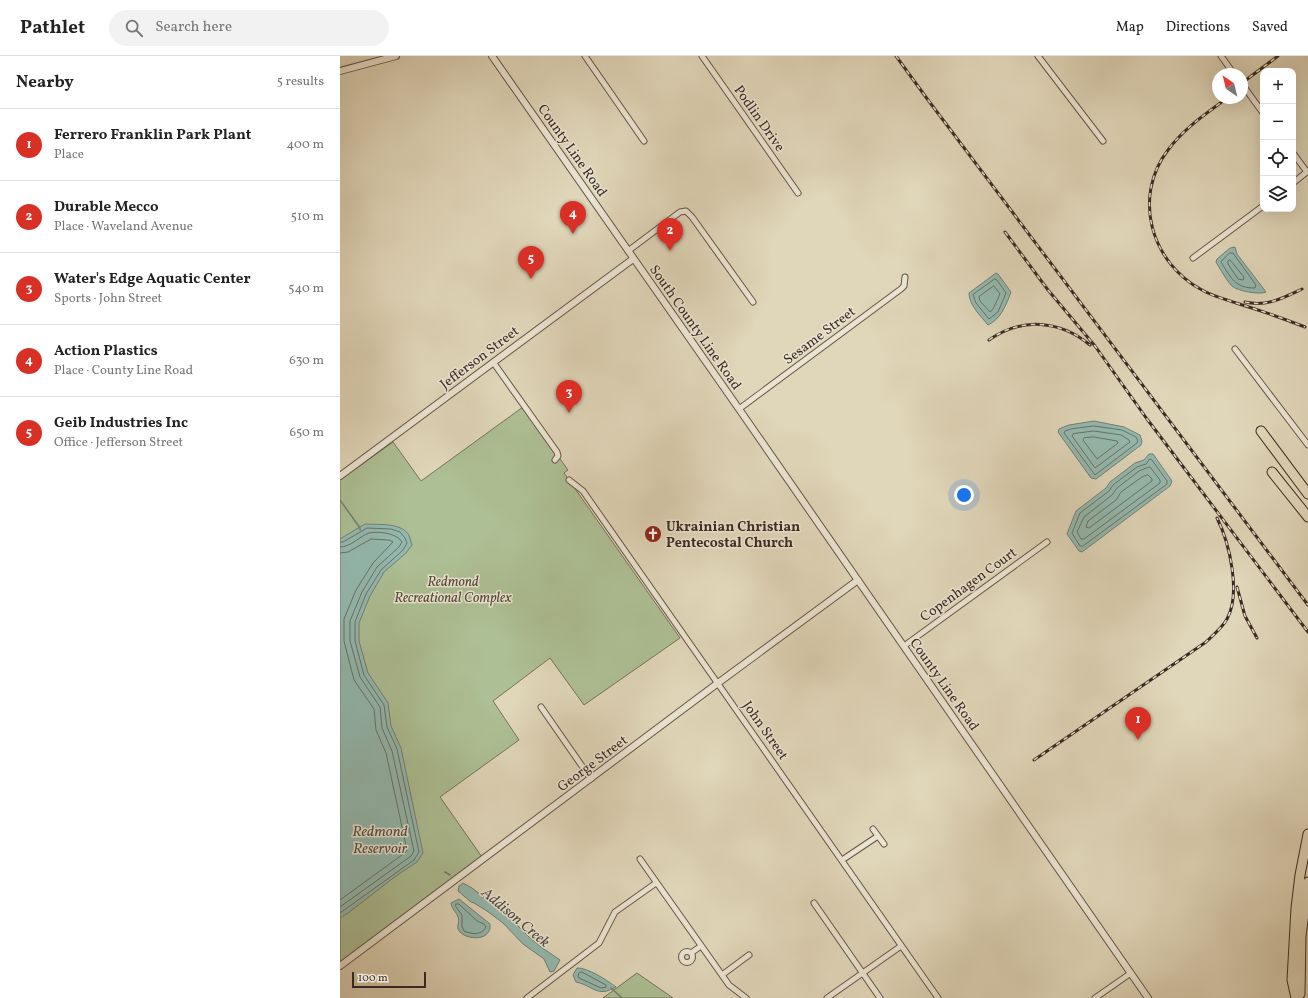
<!DOCTYPE html>
<meta charset="utf-8">
<style>
body{margin:0;font-family:Vollkorn,serif;background:#f2f2f2;color:#222}
.controls{position:absolute;right:12px;top:12px;display:grid;overflow:hidden;border-radius:8px;box-shadow:0 4px 16px #0002}
.controls button{width:36px;height:36px;display:grid;place-items:center;padding:0;border:0;border-bottom:1px solid #e0e0e0;background:#fff;color:#222;font:20px sans-serif}
.compass{position:absolute;left:872px;top:12px;width:36px;height:36px;border-radius:50%;background:#fff;box-shadow:0 4px 16px #0002;rotate:325deg}
.scale{position:absolute;left:12px;bottom:10px;width:74px;box-sizing:border-box;padding-left:4px;border:2px solid #3c2a22;border-top:0;font-size:11px;line-height:14px;white-space:nowrap;color:#3c2a22;-webkit-text-stroke:3px #ebe4d2;paint-order:stroke}
.you{position:absolute;left:624px;top:439px;width:14px;height:14px;margin:-10px;border:3px solid #fff;border-radius:50%;background:#1a73e8;box-shadow:0 0 0 6px #1a73e833}
.badge{display:grid;place-items:center;width:26px;height:26px;border-radius:50%;background:#d93025;color:#fff;font-size:13px;font-weight:700}
.pin{position:absolute;translate:-50% -33px;filter:drop-shadow(0 1px 2px #0008)}
.pin::after{content:'';position:absolute;top:21px;width:14px;height:12px;background:inherit;clip-path:polygon(0 0,100% 0,50% 100%)}
.list{margin:0;padding:0;list-style:none}
h2{display:flex;justify-content:space-between;align-items:center;height:52px;margin:0;padding:0 16px;font-size:17px}
h2 small{font-size:13px;font-weight:400;color:#767676}
.list li{display:grid;grid-template-columns:26px 1fr auto;gap:12px;align-items:center;box-sizing:border-box;height:72px;padding:0 16px;border-top:1px solid #e0e0e0}
.list b{display:block;font-size:15px;white-space:nowrap}
.list p{margin:0;font-size:13px;white-space:nowrap;color:#767676}
.list em{font-size:13px;font-style:normal;color:#767676}
.icon{flex:none;width:22px;height:22px;fill:none;stroke:currentColor;stroke-width:2;stroke-linecap:round;stroke-linejoin:round}
.map{position:relative;flex:none;width:968px;height:942px;overflow:hidden}
header{display:flex;align-items:center;gap:24px;box-sizing:border-box;height:56px;padding:0 20px;background:#fff;border-bottom:1px solid #e0e0e0}
header strong{font-size:19px}
nav{display:flex;gap:22px;margin-inline-start:auto;font-size:14px}
.search{width:280px;height:36px;background:#f2f2f2;display:flex;align-items:center;gap:10px;box-sizing:border-box;padding:0 14px;border-radius:22px;color:#767676;font-size:15px}
main{display:flex}
aside{flex:1;background:#fff}
.map>svg:first-child{display:block}
.green{fill:#adbf94;stroke:#74745b}
.water{fill:#94b9af;stroke:#718077}
.lines{fill:none;stroke-linecap:round;stroke-linejoin:round}
.shore{stroke:#687268;stroke-width:1}
.stream{stroke:#718077;stroke-width:1.5}
.minor-casing{stroke:#655548;stroke-width:7}
.tertiary-casing{stroke:#655548;stroke-width:8}
.motorway-casing{stroke:#3c2a22;stroke-width:11}
.minor{stroke:#ebe4d2;stroke-width:5}
.tertiary{stroke:#ebe4d2;stroke-width:6}
.motorway{stroke:#e0d6b9;stroke-width:9}
.rail-casing{stroke:#3c2a22;stroke-width:3}
.rail{stroke:#ebe4d2;stroke-width:1.5;stroke-dasharray:4.5;stroke-linecap:butt}
.labels{text-anchor:middle;stroke-width:3;stroke-linejoin:round;paint-order:stroke}
.street-label{font-size:14px;fill:#3c2a22;stroke:#ebe4d2}
.poi-label{font-size:14px;font-weight:bold;fill:#3c2a22;stroke:#ebe4d2;text-anchor:start}
.park-label{font-size:14px;font-style:italic;fill:#534839;stroke:#ebe4d2}
.water-label{font-size:15px;font-style:italic;fill:#524e45;stroke:#ebe4d2}
</style>
<header>
<strong>Pathlet</strong>
<div class="search"><svg class="icon" aria-label="search" viewBox="0 0 24 24"><circle cx="10" cy="10" r="6"/><path d="M15 15l6 6"/></svg>Search here</div>
<nav><a>Map</a><a>Directions</a><a>Saved</a></nav>
</header>
<main>
<aside>
<h2>Nearby<small>5 results</small></h2>
<ul class="list">
<li><span class="badge">1</span><div><b>Ferrero Franklin Park Plant</b><p>Place</p></div><em>400 m</em></li>
<li><span class="badge">2</span><div><b>Durable Mecco</b><p>Place · Waveland Avenue</p></div><em>510 m</em></li>
<li><span class="badge">3</span><div><b>Water's Edge Aquatic Center</b><p>Sports · John Street</p></div><em>540 m</em></li>
<li><span class="badge">4</span><div><b>Action Plastics</b><p>Place · County Line Road</p></div><em>630 m</em></li>
<li><span class="badge">5</span><div><b>Geib Industries Inc</b><p>Office · Jefferson Street</p></div><em>650 m</em></li>
</ul>
</aside>
<div class="map">
<svg width="968" height="942" viewBox="0 0 968 942">
<rect width="100%" height="100%" fill="#e0d6b9"/>
<filter id="stains"><feTurbulence type="fractalNoise" baseFrequency=".005" numOctaves="4"/><feColorMatrix values="0 0 0 0 .2 0 0 0 0 .09 0 0 0 0 .02 0 0 0 .5 -.17"/></filter>
<radialGradient id="worn" r=".72"><stop offset=".6" stop-color="#630" stop-opacity="0"/><stop offset="1" stop-color="#630" stop-opacity=".3"/></radialGradient>
<path class="green" d="M183,351L228,414L224,417L340,582L244,649L210,602L153,645L179,684L100,741L142,801L0,907V424L53,386L81,425Z
M297,917L333,942H263Z"/>
<path class="water" d="M895,191L897,198L926,236C920,239 897,235 892,230C887,225 880,213 876,206L877,203L890,192Z
M656,217L658,218L671,236C666,249 661,263 648,269C640,259 629,249 629,237Z
M754,365L784,371L800,379L802,385L801,389L756,423L751,422L718,376L719,373L729,369Z
M809,398H813L832,425L830,430L742,496L739,495L727,478L736,455L766,432L770,426L795,407L804,404Z
M25,468C39,469 60,466 69,479C70,482 71,486 72,489L66,497L44,516L30,540L19,567V585L28,617L48,647L51,670L61,692L83,797L77,806L56,820L8,857L0,862V483Z
M123,827L132,832L166,858L189,881L201,891L220,904L214,915L210,916L204,903L183,888L163,867L147,855L134,847L131,846L118,835L119,830Z
M119,843L150,868V873C149,875 147,879 144,880C137,884 121,881 118,873C117,869 120,865 118,861C116,855 112,854 111,847Z
M237,912C247,911 268,925 276,931C257,942 254,930 236,926L233,919Z"/>
<g class="lines">
<path class="shore" d="M890,197H893L916,229L915,232C895,232 891,222 881,206Z
M890,204L904,221L903,224L898,223L888,208V205Z
M655,223L657,224L666,237L658,256L649,263L636,247L633,239Z
M654,230L660,238L653,253L650,256L640,245L639,241Z
M754,370L782,374L796,381L798,385L797,387L755,419L724,377L725,375L731,373Z
M754,375L781,379L789,384L790,386L755,412L732,380L733,378Z
M754,381L777,385L778,387L757,403L743,384L744,382Z
M810,403L812,404L827,425V428L743,490H740L732,477L740,457L769,435L773,429L797,411L806,408Z
M810,411L820,424V427L744,483H741L737,476L744,461L772,439L777,432L799,415Z
M808,419L812,423V425L749,472L746,471L748,465L776,444L781,436L802,421Z
M0,486H3L27,472L51,473L60,476L65,482L67,487L63,494L41,514L26,538L15,566V585L24,619L44,649L47,671L57,693L79,796L74,804L0,857
M0,491C11,491 20,480 29,477C38,475 57,477 62,486L59,491L37,511L22,536L10,565V585L20,621L40,651L42,672L52,695L74,795L71,800L0,851
M0,497L8,496L31,483L49,484L53,486L33,507L16,534L4,563V585L14,624L34,653L36,674L46,697L67,794L66,796L0,844
M116,848H119L137,865L144,868L146,871C142,880 131,878 124,875L122,870V859L116,851Z
M242,916L266,929V931L261,932L239,922L238,920L239,917Z"/>
<path class="stream" d="M0,444L20,472V474
M105,816L110,819
M271,932L282,942"/>
<g class="minor-casing">
<path id="minor" d="M245,0L304,85
M362,0L458,137
M698,0L763,85
M881,0L894,18
M902,28L923,57
M953,97L967,116
M953,127L968,115
M288,195L340,156L346,155L352,161L413,246
M853,202L923,150
M895,293L968,389
M153,306L217,396L218,400L215,404
M399,353L561,233L564,230L565,221
M229,424L243,435L598,942
M564,590L707,486
M201,651L251,723
M533,773L544,788
M300,803L389,929L406,942
M502,804L538,780
M474,847L540,942
M341.5 901a5.5 5.5 0 1 1 11 0a5.5 5.5 0 1 1-11 0Z
M351,897L361,890
M382,919L409,899
M187,942L259,887L275,856L316,827
M487,942L561,890
M755,942L791,917"/>
</g>
<g class="tertiary-casing">
<path id="tertiary" d="M152,0L399,353L808,942
M0,15L56,0
M0,420L293,203
M0,910L378,627L518,524"/>
</g>
<g class="motorway-casing">
<path id="motorway" d="M921,375L968,438
M932,416L968,461
M960,938L961,880L968,826
M956,942L952,924L956,852L960,819L968,778"/>
</g>
<use href="#minor" class="minor"/>
<use href="#tertiary" class="tertiary"/>
<use href="#motorway" class="motorway"/>
<g class="rail-casing">
<path id="rail" d="M556,0L588,44L968,549
M902,27L938,0
M887,42C866,58 844,72 828,94C792,141 811,207 862,234C872,240 885,243 896,247C919,254 942,262 965,271
M665,176L708,234L755,290L807,363L968,576
M905,246C927,251 943,242 962,233
M649,284C681,261 720,264 750,289
M897,531L905,560L917,582
M694,704L866,586C873,579 882,572 887,563C901,538 890,488 877,462"/>
</g>
<use href="#rail" class="rail"/>
</g>
<defs>
<g id="church-disc" transform="scale(0.9)"><circle r="9.5" fill="#8f2418" stroke="#ebe4d2"/><path d="M-1.2-6h2.4v3.5h3.3v2.4h-3.3V6h-2.4V-.1h-3.3v-2.4h3.3Z" fill="#fff"/></g>
</defs>
<g fill-rule="evenodd">
<use href="#church-disc" x="313" y="478"/>
</g>
<g class="labels">
<g class="street-label">
<text transform="translate(420 62) rotate(55)" y="5">Podlin Drive</text>
<text transform="translate(233 94) rotate(55)" y="5">County Line Road</text>
<text transform="translate(356 271) rotate(55)" y="5">South County Line Road</text>
<text transform="translate(479 279) rotate(-37)" y="5">Sesame Street</text>
<text transform="translate(139 301) rotate(-37)" y="5">Jefferson Street</text>
<text transform="translate(628 528) rotate(-36)" y="5">Copenhagen Court</text>
<text transform="translate(605 628) rotate(55)" y="5">County Line Road</text>
<text transform="translate(426 674) rotate(55)" y="5">John Street</text>
<text transform="translate(252 707) rotate(-37)" y="5">George Street</text>
</g>
<g class="poi-label">
<text x="326" y="475">Ukrainian Christian<tspan x="326" dy="16">Pentecostal Church</tspan></text>
</g>
<g class="park-label">
<text x="113" y="530">Redmond<tspan x="113" dy="16">Recreational Complex</tspan></text>
</g>
<g class="water-label">
<text x="40" y="780">Redmond<tspan x="40" dy="17">Reservoir</tspan></text>
<text transform="translate(176 861) rotate(40)" y="5">Addison Creek</text>
</g>
</g>
<rect width="100%" height="100%" filter="url(#stains)"/>
<rect width="100%" height="100%" fill="url(#worn)"/>
</svg>
<div class="controls">
<button>+</button>
<button>−</button>
<button><svg class="icon" aria-label="locate" viewBox="0 0 24 24"><circle cx="12" cy="12" r="6"/><path d="M12 2v4M12 18v4M2 12h4M18 12h4"/></svg></button>
<button><svg class="icon" aria-label="layers" viewBox="0 0 24 24"><path d="M12 4l9 5-9 5-9-5zM3 14l9 5 9-5"/></svg></button>
</div>
<svg class="compass" viewBox="-18 -18 36 36"><path d="M0-13l5 13h-10z" fill="#e53935"/><path d="M0 13l5-13h-10z" fill="#767676"/></svg>
<div class="scale">100 m</div>
<div class="you"></div>
<div class="pin badge" style="left:798px;top:684px">1</div>
<div class="pin badge" style="left:330px;top:195px">2</div>
<div class="pin badge" style="left:229px;top:357px">3</div>
<div class="pin badge" style="left:233px;top:178px">4</div>
<div class="pin badge" style="left:191px;top:223px">5</div>
</div>
</main>
